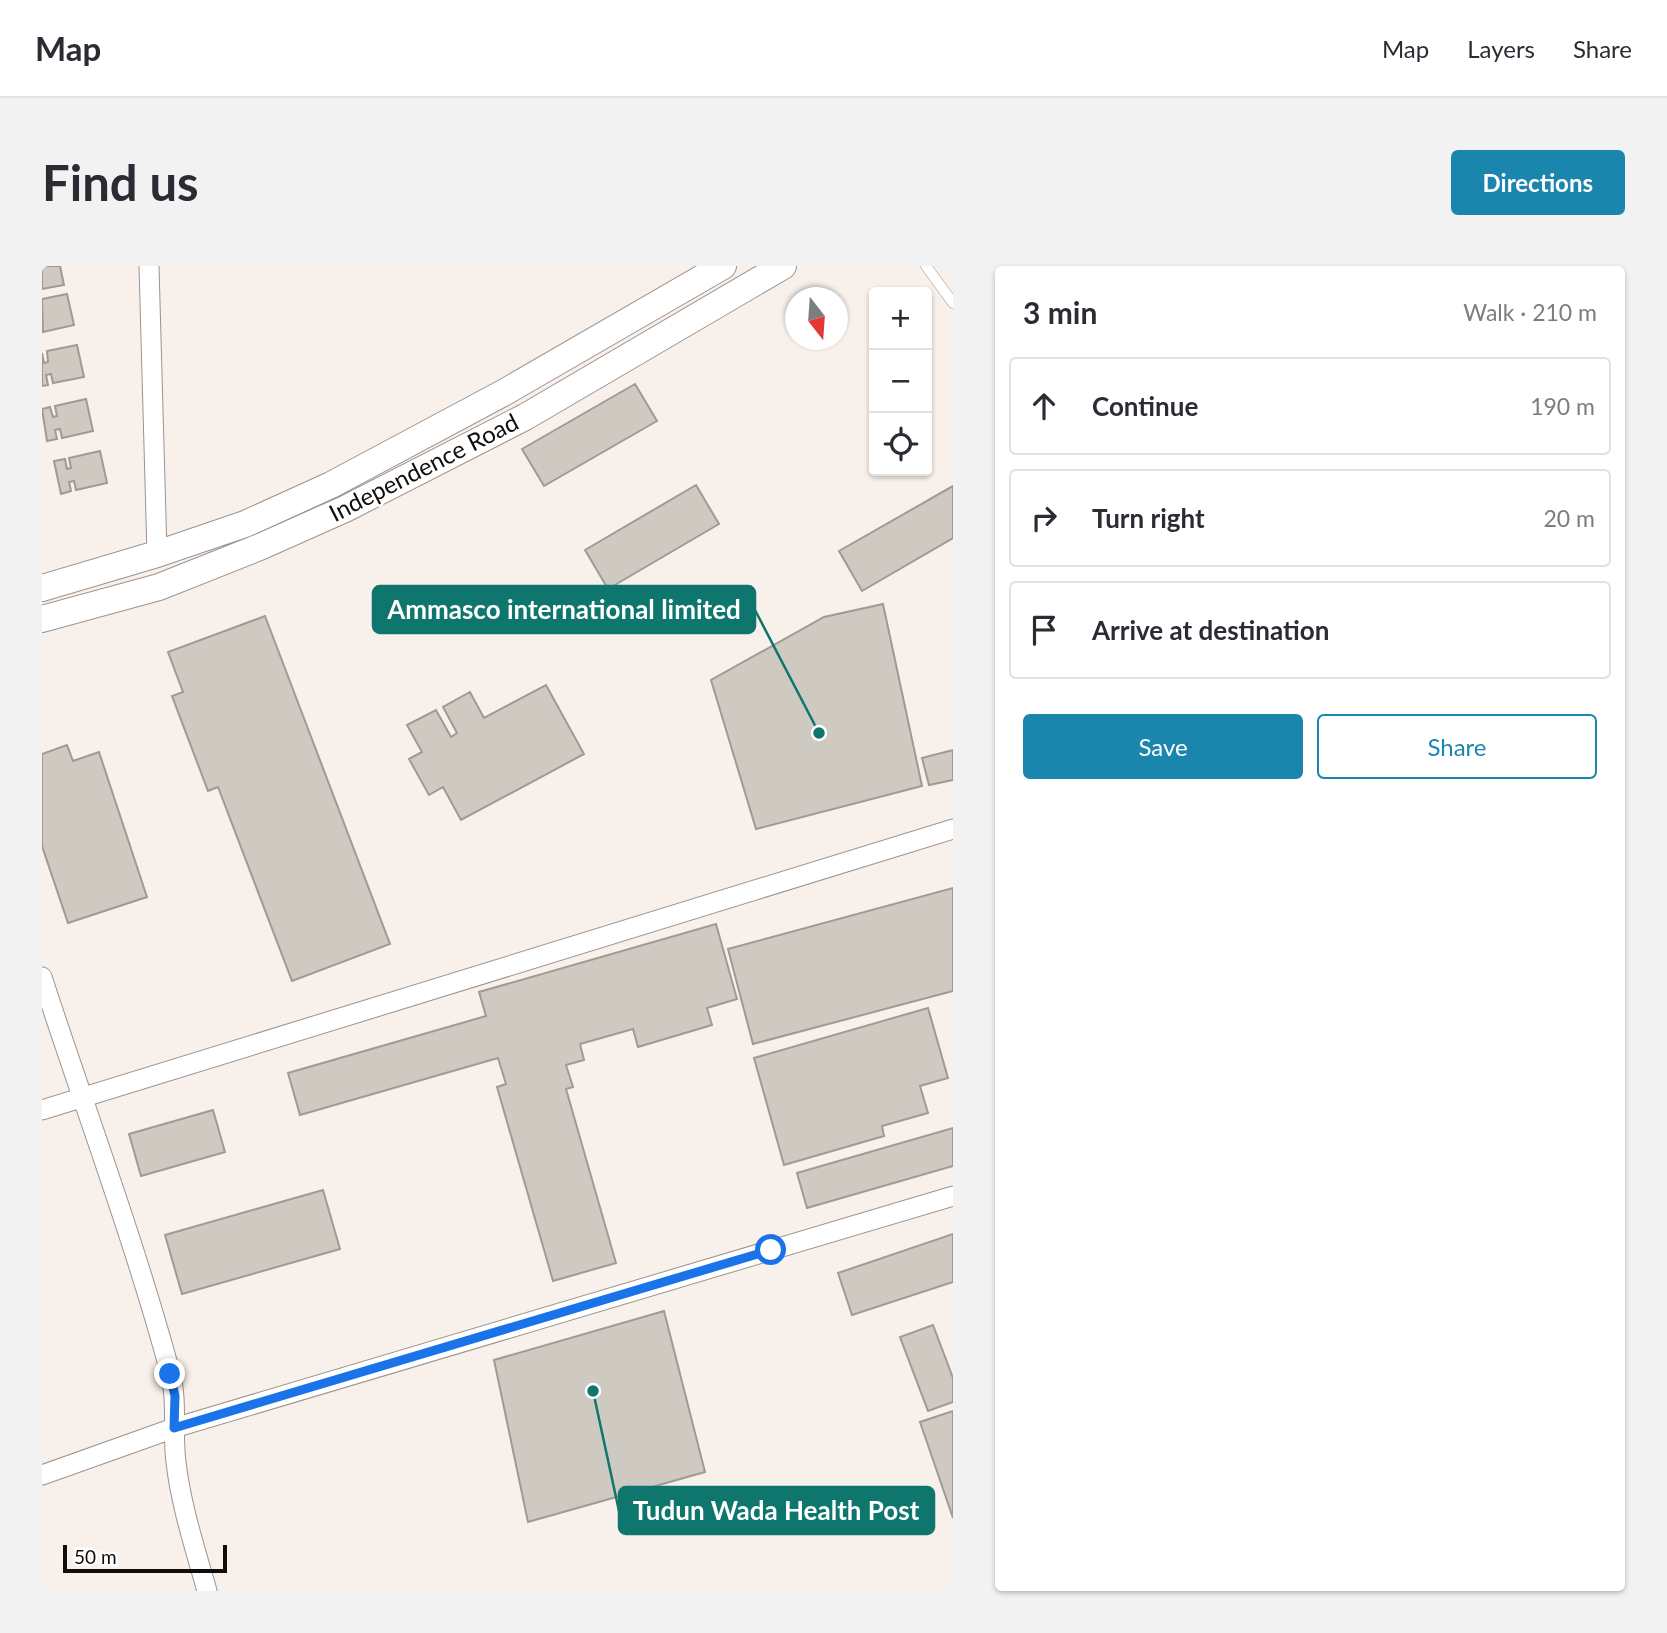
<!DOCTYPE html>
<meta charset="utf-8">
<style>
body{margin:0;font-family:Lato,sans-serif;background:#f2f2f3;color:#2b2b33}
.controls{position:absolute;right:21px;top:21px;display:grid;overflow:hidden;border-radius:7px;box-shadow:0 2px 5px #0004}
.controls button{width:63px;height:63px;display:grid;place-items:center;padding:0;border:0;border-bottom:2px solid #e1e1e2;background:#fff;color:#2b2b33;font:35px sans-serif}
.compass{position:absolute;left:743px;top:21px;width:63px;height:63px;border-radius:50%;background:#fff;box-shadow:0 2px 5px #0004;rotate:163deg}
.scale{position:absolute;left:21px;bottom:18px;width:164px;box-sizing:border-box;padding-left:7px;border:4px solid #100d0b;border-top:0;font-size:19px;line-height:24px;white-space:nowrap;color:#100d0b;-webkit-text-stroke:5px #fff;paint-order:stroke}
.stop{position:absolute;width:21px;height:21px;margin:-16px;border:5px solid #1a73e8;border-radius:50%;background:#fff}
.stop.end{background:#1a73e8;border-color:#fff;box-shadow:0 2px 7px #0008}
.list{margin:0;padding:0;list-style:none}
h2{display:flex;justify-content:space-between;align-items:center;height:91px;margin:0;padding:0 28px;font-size:30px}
h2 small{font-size:23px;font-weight:400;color:#7c7c81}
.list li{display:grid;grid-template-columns:46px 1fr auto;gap:21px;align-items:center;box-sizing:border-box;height:98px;margin:0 14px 14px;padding:0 14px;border:2px solid #e1e1e2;border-radius:7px}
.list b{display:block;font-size:26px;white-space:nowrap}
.list em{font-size:23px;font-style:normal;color:#7c7c81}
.actions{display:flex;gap:14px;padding:21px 28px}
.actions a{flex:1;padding:16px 0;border:2px solid #1a85ad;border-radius:7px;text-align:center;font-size:24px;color:#1a85ad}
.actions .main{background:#1a85ad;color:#fff}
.icon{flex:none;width:38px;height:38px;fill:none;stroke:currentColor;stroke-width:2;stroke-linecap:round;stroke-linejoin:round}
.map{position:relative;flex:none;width:911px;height:1325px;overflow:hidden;border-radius:7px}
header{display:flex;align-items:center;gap:42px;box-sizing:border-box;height:98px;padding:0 35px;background:#fff;border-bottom:2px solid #e1e1e2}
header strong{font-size:33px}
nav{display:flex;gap:38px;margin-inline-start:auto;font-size:24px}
.intro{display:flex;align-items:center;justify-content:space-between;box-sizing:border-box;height:168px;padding:0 42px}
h1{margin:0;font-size:49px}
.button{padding:18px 32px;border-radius:7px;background:#1a85ad;color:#fff;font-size:24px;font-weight:700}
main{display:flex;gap:42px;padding:0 42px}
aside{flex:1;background:#fff;border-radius:7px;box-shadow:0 2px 5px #0004}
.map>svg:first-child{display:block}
.building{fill:#cec9c1;stroke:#a09a93;stroke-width:2}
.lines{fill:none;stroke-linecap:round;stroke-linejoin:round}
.service-casing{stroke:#9c938e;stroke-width:11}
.minor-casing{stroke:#9c938e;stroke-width:21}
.secondary-casing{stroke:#9c938e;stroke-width:28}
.service{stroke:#fff;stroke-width:10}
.minor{stroke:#fff;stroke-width:19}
.secondary{stroke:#fff;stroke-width:26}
.route{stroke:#1a73e8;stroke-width:9}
.labels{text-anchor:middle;stroke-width:5;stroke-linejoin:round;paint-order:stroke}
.street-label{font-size:24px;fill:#100d0b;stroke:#fff}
.leader{fill:none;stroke:#0f766e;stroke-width:2.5}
.callout-dot{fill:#0f766e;stroke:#fff;stroke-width:2.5}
.callout{fill:#0f766e;stroke:#0f766e;stroke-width:2.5}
.callout-label{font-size:26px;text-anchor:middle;font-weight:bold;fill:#fff}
</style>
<header>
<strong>Map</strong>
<nav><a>Map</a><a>Layers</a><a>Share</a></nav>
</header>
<div class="intro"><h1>Find us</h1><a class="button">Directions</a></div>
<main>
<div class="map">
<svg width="911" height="1325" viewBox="0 0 911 1325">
<rect width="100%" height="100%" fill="#f8f0ea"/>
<path class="building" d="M0,0H18L22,19L0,23Z
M25,28L32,59L1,66L0,33Z
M35,79L42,111L11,117L9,108L4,109L6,119L0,120V87L2,97L6,96L5,85Z
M593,118L615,155L502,220L480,183Z
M44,133L51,165L20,172L18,163L13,164L15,173L5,175L0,143L8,141L11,151L15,150L13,140Z
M58,185L65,217L34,224L32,215L27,216L29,225L19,228L12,195L23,193L25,203L29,202L27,192Z
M654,219L677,258L566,323L543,284Z
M911,220V272L820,325L797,285Z
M841,338L880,520L714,563L669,414L782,351Z
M223,350L348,678L250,715L176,521L166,525L130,430L141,426L126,386Z
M504,419L542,488L419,554L401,521L387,529L367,493L380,486L365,459L394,444L409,471L415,467L401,441L428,426L442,452Z
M25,479L31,495L57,486L105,631L26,657L0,580V488Z
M911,484V514L887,519L880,492Z
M911,622V725L711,778L686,683Z
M674,658L695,733L665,742L670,759L596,781L591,763L538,778L542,794L524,799L531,821L524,823L574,997L511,1015L455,821L464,818L456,792L258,849L246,807L444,750L437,726Z
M886,742L906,812L878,820L886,847L840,860L842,870L742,899L712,792Z
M171,844L183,886L99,910L87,868Z
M911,862V900L765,942L755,907Z
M281,924L298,983L140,1028L123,969Z
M911,968V1016L810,1049L796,1007Z
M622,1045L663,1206L486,1256L452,1094Z
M891,1059L911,1112V1136L886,1145L858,1071Z
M911,1145V1252L878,1156Z"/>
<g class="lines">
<g class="service-casing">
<path id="service" d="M884,0L911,37"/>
</g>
<g class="minor-casing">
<path id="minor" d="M107,0L115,288
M0,711C43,843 92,973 128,1106C136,1136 130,1166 134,1196C139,1240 153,1282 165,1325
M0,844L911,563
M0,1209L132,1162L911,930"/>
</g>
<g class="secondary-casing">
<path id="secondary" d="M0,322L115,288L203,258L289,219L463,126L681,0
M0,353L117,321L220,280L303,243L483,151L741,0"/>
</g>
<use href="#service" class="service"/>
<use href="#minor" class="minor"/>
<use href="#secondary" class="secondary"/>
</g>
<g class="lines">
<path class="route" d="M128,1108L133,1130L132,1162L729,984"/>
</g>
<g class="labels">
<g class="street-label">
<text transform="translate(382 202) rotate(-27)" y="8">Independence Road</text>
</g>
</g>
<path class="leader" d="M777 467L713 344M551 1125L577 1245"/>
<g class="callout-dot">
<circle cx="777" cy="467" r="7"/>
<circle cx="551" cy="1125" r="7"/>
</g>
<g class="callout">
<rect x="331" y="320" width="382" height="47" rx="7"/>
<rect x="577" y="1221" width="315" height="47" rx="7"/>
</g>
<g class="callout-label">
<text x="522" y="353">Ammasco international limited</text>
<text x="734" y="1254">Tudun Wada Health Post</text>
</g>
</svg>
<div class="controls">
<button>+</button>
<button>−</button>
<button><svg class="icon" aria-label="locate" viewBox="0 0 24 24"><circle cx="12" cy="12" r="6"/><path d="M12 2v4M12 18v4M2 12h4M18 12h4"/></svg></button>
</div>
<svg class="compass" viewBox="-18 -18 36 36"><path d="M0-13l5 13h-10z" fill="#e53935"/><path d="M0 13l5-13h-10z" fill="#7c7c81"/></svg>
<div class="scale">50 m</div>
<div class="stop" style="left:729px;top:984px"></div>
<div class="stop end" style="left:128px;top:1108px"></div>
</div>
<aside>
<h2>3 min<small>Walk · 210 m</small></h2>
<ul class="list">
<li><svg class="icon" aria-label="ahead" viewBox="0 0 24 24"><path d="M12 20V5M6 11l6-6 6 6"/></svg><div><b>Continue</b></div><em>190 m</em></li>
<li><svg class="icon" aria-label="right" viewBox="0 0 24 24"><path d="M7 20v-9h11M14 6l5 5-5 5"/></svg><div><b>Turn right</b></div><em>20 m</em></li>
<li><svg class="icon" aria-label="arrive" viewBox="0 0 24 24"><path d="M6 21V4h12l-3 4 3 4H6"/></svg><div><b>Arrive at destination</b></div></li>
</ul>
<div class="actions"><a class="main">Save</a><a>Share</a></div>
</aside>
</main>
